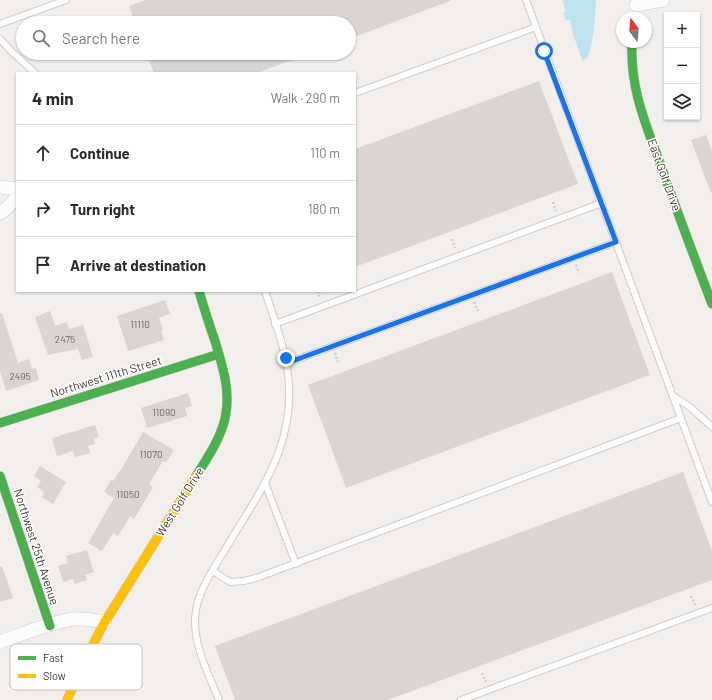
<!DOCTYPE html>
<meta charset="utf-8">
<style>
body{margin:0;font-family:Barlow,sans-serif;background:#f2f2f3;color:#2b2b33}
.controls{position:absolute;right:12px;top:12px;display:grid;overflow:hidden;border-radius:0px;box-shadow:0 1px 3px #0004}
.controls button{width:36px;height:36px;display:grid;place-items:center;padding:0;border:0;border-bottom:1px solid #e1e1e2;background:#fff;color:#2b2b33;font:20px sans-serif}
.compass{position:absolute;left:616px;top:12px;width:36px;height:36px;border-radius:50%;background:#fff;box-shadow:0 1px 3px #0004;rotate:344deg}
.stop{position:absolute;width:12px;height:12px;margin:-9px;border:3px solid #1a73e8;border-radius:50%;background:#fff}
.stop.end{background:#1a73e8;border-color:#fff;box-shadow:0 1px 4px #0008}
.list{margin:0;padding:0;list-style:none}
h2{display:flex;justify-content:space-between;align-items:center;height:52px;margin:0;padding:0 16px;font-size:17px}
h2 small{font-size:13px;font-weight:400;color:#7c7c81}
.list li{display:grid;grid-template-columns:26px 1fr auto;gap:12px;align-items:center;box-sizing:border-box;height:56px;padding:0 16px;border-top:1px solid #e1e1e2}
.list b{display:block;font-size:15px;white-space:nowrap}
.list em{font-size:13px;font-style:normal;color:#7c7c81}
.icon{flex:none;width:22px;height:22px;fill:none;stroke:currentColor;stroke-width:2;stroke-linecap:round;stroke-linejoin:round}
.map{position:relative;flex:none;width:712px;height:700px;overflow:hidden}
.search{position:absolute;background:#fff;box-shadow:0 1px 3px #0004;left:16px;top:16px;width:340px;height:44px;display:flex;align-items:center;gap:10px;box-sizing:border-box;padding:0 14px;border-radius:22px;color:#7c7c81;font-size:15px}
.panel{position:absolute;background:#fff;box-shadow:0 1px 3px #0004;left:16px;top:72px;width:340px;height:220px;border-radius:0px}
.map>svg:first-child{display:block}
.water{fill:#bfe3ec}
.building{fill:#d9d5d2}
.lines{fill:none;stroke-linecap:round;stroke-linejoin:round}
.lane-casing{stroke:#cfccc9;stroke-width:8}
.street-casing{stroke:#cfccc9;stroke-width:14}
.fast-casing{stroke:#d3ccc5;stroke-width:10}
.slow-casing{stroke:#d3ccc5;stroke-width:10}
.path{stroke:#d1ceca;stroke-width:2.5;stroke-dasharray:2 2;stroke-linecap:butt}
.lane{stroke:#fdfcfc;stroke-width:6}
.street{stroke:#fdfcfc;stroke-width:13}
.fast{stroke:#4caf50;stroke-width:9}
.slow{stroke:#ffc107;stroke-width:9}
.route{stroke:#1a73e8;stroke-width:5}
.labels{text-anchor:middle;stroke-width:3;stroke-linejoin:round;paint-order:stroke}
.number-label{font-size:10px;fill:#6c6560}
.street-label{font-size:12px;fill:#463e38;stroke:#fff}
.key{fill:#fff;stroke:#c8c5c3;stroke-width:1}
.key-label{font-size:11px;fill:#463e38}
</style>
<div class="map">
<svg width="712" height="700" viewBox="0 0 712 700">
<rect width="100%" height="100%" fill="#f1eeeb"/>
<path class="water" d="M562,0H596C595,20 594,40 587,59L582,60L573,34L570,20H566L563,14L566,11Z"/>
<path class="building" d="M145,0H450V1L349,39V23H135L129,6Z
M146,53H308V54L257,73H154Z
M539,81L578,184L355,267V149Z
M706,135L712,150V192L711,193L691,140Z
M612,272L650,375L346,488L308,385Z
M165,300L170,314L159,318L163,330L161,331L164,340L128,351L117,316Z
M50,311L55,326L67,322L69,329L83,325L93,357L82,360L78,349L48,355L35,317Z
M0,313H2L18,363L29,359L32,369L36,368L39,380L6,391L0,371Z
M188,393L192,406L185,408L187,416L147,428L141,408Z
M95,425L99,437L94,439L95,444L88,446L90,453L75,457L73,451L57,456L52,438Z
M143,432L174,450L166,463L163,461L149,484L153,487L134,519L130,516L118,536L113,533L102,551L88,543L114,498L104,492L111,480L113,481L122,468Z
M40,466L66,482L53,504L42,497L44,492L37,487L41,481L34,476Z
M683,472L712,551V580L388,700H235L215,646Z
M87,550L94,572L85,575L87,580L75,584L73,579L63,582L58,566L68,563L66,556Z
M2,566L13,598L0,602V567Z"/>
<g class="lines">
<g class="lane-casing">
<path id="lane" d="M526,0L712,502
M0,24L66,0
M0,39L10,50L35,73
M355,93L536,27
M275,324L602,203
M287,363L616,242
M673,396L690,407L712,427
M265,483L296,564
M213,571L230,582L244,581L259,577L681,418
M219,700C209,675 194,647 195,619C196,593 213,570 226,548C262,488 299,441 287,366C283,341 273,316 265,291
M461,700L712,608"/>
</g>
<g class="street-casing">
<path id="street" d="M636,5L663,0
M0,187L17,189
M0,213L7,208L17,197
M0,642C23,634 51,622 74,619C85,618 95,621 105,622"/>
</g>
<g class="fast-casing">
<path id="fast" d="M632,42C630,91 646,124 662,169C678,214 695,259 712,304
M0,423L219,354
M0,476L50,626
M196,476C208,457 223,435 226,413C230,387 222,365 215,341C209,324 204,308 199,291"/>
</g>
<g class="slow-casing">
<path id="slow" d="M67,700L85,660L103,625L196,476"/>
</g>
<path class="path" d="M553,202L556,211
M452,239L455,248
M576,265L579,273
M318,291L320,298
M474,302L478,311
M335,353L338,362
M691,596L695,605
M482,673L486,682"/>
<use href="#lane" class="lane"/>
<use href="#street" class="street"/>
<use href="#fast" class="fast"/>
<use href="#slow" class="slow"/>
</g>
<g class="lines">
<path class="route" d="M286,358L287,363L616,242L544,51"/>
</g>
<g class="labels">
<g class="number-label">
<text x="140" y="328">11110</text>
<text x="65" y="343">2475</text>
<text x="20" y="380">2495</text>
<text x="164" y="416">11090</text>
<text x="151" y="458">11070</text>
<text x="128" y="498">11050</text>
</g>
<g class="street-label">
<text transform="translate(664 175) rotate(70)" y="4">East Golf Drive</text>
<text transform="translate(106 377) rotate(-17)" y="4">Northwest 111th Street</text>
<text transform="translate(180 502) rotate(-58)" y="4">West Golf Drive</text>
<text transform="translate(36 547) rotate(72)" y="4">Northwest 25th Avenue</text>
</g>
</g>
<rect x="10" y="644" width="132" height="46" rx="6" class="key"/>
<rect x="18" y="656" width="18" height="4" fill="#4caf50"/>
<rect x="18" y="674" width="18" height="4" fill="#ffc107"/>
<g class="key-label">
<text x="43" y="662">Fast</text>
<text x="43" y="680">Slow</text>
</g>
</svg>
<div class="controls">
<button>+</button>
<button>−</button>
<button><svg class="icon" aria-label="layers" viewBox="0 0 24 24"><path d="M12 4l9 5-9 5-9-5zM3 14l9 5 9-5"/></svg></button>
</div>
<svg class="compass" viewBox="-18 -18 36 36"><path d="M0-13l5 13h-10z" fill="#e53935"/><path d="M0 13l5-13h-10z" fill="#7c7c81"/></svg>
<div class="stop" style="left:544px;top:51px"></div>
<div class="stop end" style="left:286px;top:358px"></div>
<div class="search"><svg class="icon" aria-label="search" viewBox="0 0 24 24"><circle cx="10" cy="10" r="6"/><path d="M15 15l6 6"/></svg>Search here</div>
<section class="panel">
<h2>4 min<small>Walk · 290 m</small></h2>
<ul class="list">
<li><svg class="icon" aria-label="ahead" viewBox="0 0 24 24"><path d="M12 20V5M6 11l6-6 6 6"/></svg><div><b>Continue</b></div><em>110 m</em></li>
<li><svg class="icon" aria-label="right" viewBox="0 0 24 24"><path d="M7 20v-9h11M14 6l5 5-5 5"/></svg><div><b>Turn right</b></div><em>180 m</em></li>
<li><svg class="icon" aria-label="arrive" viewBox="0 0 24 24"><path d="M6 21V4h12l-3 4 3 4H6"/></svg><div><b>Arrive at destination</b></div></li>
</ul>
</section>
</div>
